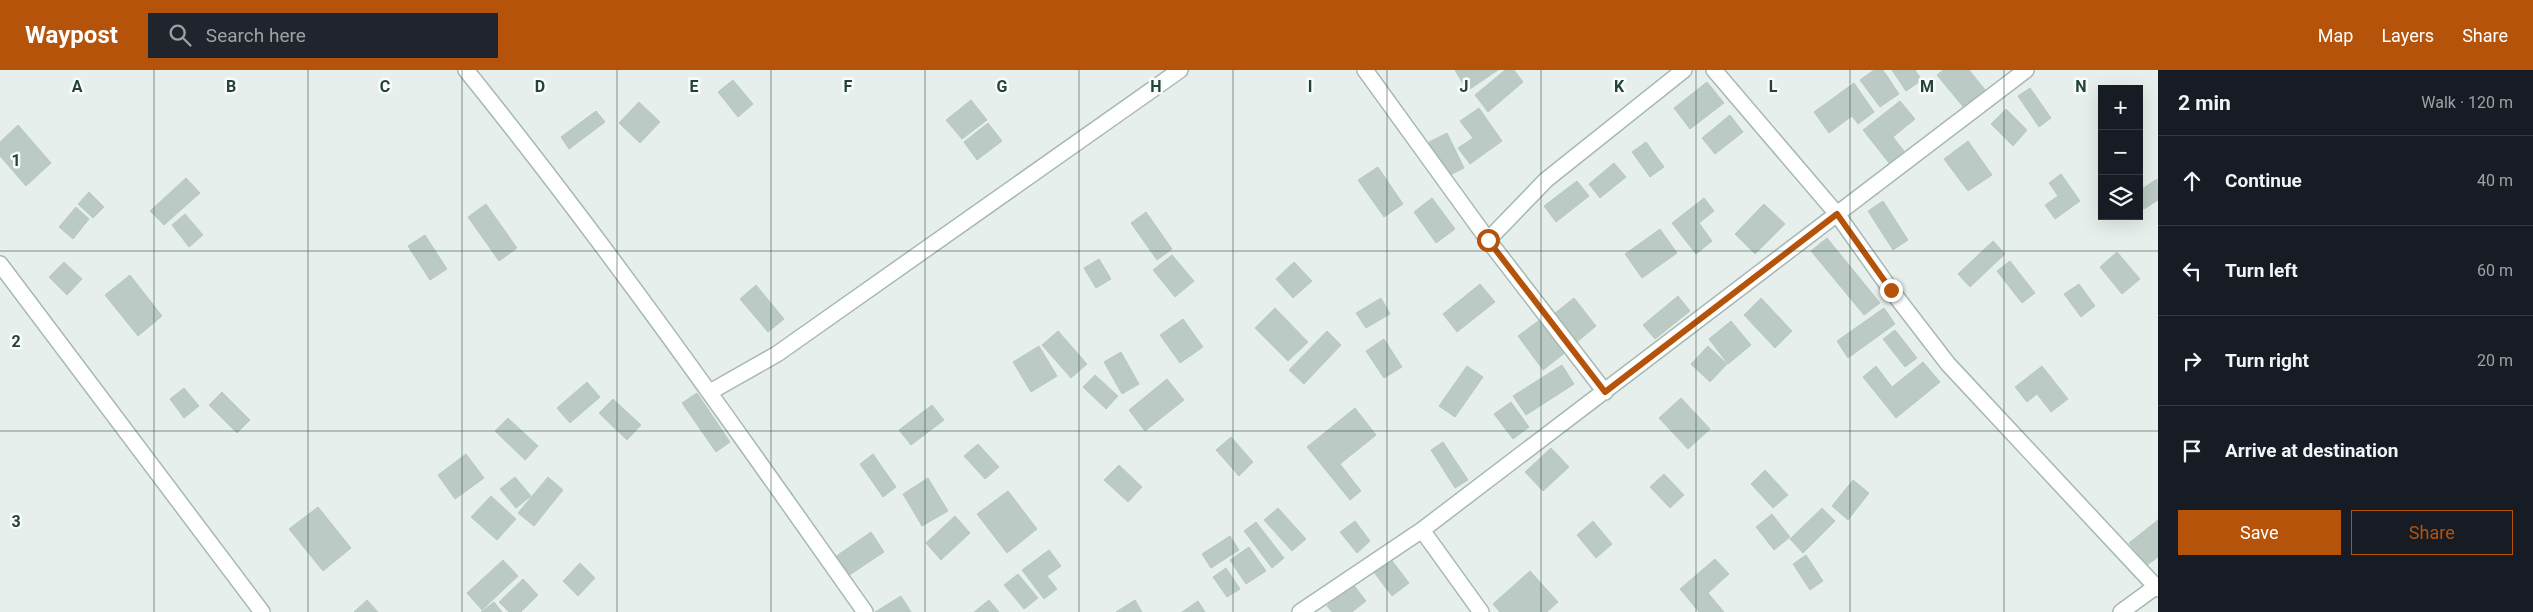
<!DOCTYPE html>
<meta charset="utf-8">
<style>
body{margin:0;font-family:Roboto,sans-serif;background:#20242c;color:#f1f3f6}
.controls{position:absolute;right:15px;top:15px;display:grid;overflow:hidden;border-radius:0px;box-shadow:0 5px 20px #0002}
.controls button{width:45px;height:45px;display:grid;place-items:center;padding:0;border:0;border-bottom:1px solid #363941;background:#171b24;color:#f1f3f6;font:25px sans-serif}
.stop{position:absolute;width:15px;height:15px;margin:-11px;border:4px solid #b45309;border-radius:50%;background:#fff}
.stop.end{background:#b45309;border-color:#fff;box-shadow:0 1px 5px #0008}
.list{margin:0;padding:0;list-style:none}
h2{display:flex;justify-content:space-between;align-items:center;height:65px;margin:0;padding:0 20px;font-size:21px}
h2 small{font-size:16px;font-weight:400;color:#9ea1a6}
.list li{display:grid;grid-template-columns:32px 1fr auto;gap:15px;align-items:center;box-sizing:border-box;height:90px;padding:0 20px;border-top:1px solid #363941}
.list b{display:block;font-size:19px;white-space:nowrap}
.list em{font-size:16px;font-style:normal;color:#9ea1a6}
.actions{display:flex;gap:10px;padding:15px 20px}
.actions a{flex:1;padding:11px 0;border:1px solid #b45309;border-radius:0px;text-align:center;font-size:18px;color:#b45309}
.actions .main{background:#b45309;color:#fff}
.icon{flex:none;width:28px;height:28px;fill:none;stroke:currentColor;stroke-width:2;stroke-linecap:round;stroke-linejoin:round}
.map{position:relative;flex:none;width:2158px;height:542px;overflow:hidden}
header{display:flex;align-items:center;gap:30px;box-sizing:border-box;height:70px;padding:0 25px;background:#b45309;color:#fff}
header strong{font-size:24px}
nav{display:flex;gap:28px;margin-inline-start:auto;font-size:18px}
.search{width:350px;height:45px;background:#20242c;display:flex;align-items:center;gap:12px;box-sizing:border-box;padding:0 18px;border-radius:0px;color:#9ea1a6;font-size:19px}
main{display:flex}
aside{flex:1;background:#171b24}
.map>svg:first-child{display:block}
.building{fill:#bbcac4;stroke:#b8c9c2}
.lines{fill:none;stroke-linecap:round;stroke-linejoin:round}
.minor-casing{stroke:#a8b8b2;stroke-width:18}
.minor{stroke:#fff;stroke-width:15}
.route{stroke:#b45309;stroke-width:6}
.grid{fill:none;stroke:#24423a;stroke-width:1;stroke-opacity:0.55}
.grid-label{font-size:16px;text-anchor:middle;font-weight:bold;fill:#24423a;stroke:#f7fbf9;stroke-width:5;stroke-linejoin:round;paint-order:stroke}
</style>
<header>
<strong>Waypost</strong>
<div class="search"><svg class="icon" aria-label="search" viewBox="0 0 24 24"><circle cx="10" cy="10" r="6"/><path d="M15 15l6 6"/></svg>Search here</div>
<nav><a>Map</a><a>Layers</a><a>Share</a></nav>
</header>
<main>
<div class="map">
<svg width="2158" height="542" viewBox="0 0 2158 542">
<rect width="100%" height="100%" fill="#e6efeb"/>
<path class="building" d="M1455,0H1498L1467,21Z
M1505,0H1514L1523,12L1488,42L1475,25Z
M1874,0H1883L1899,24L1880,37L1860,10Z
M1892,0H1915L1922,10L1906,21Z
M1943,0H1969L1986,21L1965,39L1937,5Z
M733,10L753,34L738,47L718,22Z
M1707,12L1724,33L1690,59L1674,38Z
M1854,13L1874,42L1858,54L1852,46L1829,63L1814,42Z
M2030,18L2051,48L2039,57L2018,26Z
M971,30L987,50L962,69L946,50Z
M1900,31L1915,49L1893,67L1904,81L1889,93L1863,60Z
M639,32L660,52L640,73L619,53Z
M1479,38L1502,71L1470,94L1458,78L1473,68L1460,51Z
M2006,39L2027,60L2013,76L1991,54Z
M596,41L605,52L569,79L561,67Z
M1730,45L1743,62L1715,84L1702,68Z
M988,53L1002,71L977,90L964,72Z
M18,55L51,93L26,116L0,86V72Z
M1447,63L1464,98L1446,107L1429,72Z
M1968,71L1992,105L1968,121L1944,89Z
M1646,72L1664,97L1650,107L1632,82Z
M1614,93L1626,107L1600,128L1589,114Z
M1378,97L1403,134L1384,147L1358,110Z
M2061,104L2080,131L2055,149L2045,135L2058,126L2049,113Z
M186,108L200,123L164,155L150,141Z
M2157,109L2158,130L2144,139L2139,132V121Z
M1577,111L1589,126L1556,152L1544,136Z
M89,122L104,137L93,148L78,134Z
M1432,128L1455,159L1436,173L1414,142Z
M1704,128L1714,141L1699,153L1712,171L1696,184L1672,153Z
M1883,131L1908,170L1893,180L1868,141Z
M486,134L517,178L499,191L468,147Z
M1764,134L1785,154L1755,184L1735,164Z
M76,137L89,149L73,169L59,157Z
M1146,142L1172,179L1157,190L1131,153Z
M185,144L203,165L189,177L172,155Z
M1660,159L1677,183L1642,208L1625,184Z
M425,165L447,199L430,210L408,176Z
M1827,168L1880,233L1864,245L1811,181Z
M1993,171L2005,184L1970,217L1958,204Z
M2117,182L2140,209L2122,224L2100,197Z
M1172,185L1194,211L1175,227L1153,200Z
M1099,189L1111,209L1096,218L1084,198Z
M2010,191L2035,223L2022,233L1997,201Z
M64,192L82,209L67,225L49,207Z
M1294,192L1312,211L1293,228L1276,209Z
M130,205L162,246L138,266L105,225Z
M1480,214L1495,232L1457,262L1443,244Z
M2079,214L2095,236L2081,247L2064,224Z
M756,215L784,249L768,262L740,229Z
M1678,226L1690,241L1655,269L1643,255Z
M1381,228L1390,244L1366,258L1356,243Z
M1574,228L1596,256L1577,272L1554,244Z
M1761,228L1792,261L1775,278L1744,245Z
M1275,238L1308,272L1288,291L1255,258Z
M1884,238L1895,254L1848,288L1837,271Z
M1183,249L1203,277L1180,293L1160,265Z
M1541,249L1566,282L1543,300L1518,266Z
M1731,251L1751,275L1728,294L1709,269Z
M1895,260L1917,288L1905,297L1883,269Z
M1058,261L1087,294L1071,308L1042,275Z
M1327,261L1341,275L1304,314L1289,300Z
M1384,269L1402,297L1384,308L1366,281Z
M1039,276L1057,306L1031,322L1013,292Z
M1708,276L1727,294L1710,312L1691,294Z
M1121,282L1139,314L1122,324L1104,292Z
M1923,292L1940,312L1896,348L1863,307L1876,296L1892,317Z
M1562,295L1574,314L1526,345L1513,326Z
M1467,296L1483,307L1455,347L1439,336Z
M2042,296L2068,329L2051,342L2037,324L2027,332L2015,317Z
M1095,305L1118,326L1106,339L1083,317Z
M1167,309L1184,330L1145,361L1129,340Z
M587,312L600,327L570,353L557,338Z
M184,318L199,336L184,348L170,329Z
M222,322L250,350L237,363L209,335Z
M697,323L730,372L716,382L682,333Z
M1681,328L1710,359L1688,379L1659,348Z
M613,329L641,355L627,370L599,343Z
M1511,332L1529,357L1513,369L1494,344Z
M932,335L944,350L911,375L899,360Z
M1355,338L1376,365L1340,394L1361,421L1350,430L1307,377Z
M508,348L538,376L525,390L495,361Z
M1231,367L1253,392L1239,406L1216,380Z
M1443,372L1468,410L1455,418L1431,380Z
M978,374L999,397L985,409L964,386Z
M1551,378L1569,397L1543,421L1525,402Z
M466,384L484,408L455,429L438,405Z
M873,384L896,417L883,427L860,394Z
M1119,395L1142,417L1128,432L1104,410Z
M1765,400L1788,425L1773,438L1751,414Z
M1664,404L1684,425L1670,438L1650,417Z
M515,407L531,426L516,438L500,419Z
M548,407L563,420L534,456L518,443Z
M928,408L948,441L922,456L903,424Z
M1853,410L1869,423L1848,450L1832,436Z
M1008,421L1037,459L1007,483L977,444Z
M491,426L516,449L497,470L471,447Z
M318,437L351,478L323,501L289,459Z
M1278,438L1306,469L1292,481L1264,450Z
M1822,438L1835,451L1803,483L1790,469Z
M1772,444L1790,467L1774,480L1756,457Z
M955,446L970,463L941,490L926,473Z
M2158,450V487L2147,495L2129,473Z
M1355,451L1370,471L1357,483L1340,462Z
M1593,451L1612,474L1596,488L1577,465Z
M1256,452L1284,488L1272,498L1244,461Z
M871,462L884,482L848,506L835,487Z
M1230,466L1239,480L1211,498L1202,484Z
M1249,477L1266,501L1246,514L1230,490Z
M1049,480L1061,496L1047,506L1057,519L1044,529L1022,500Z
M1806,485L1823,511L1810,520L1793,494Z
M1390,488L1409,513L1392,526L1373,501Z
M1715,489L1729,504L1708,523L1724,542H1699L1680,519Z
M503,490L518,506L482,540L467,523Z
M580,493L595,508L578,526L563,511Z
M1226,498L1240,519L1227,527L1213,507Z
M1530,501L1558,532L1547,542H1500L1493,534Z
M1018,504L1038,528L1024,539L1004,515Z
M523,509L538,525L521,542H509L499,532Z
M1353,514L1366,531L1352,542H1332L1327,536Z
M901,526L911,542H875Z
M367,530L378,542H354Z
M989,530L999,542H974Z
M1135,530L1142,542H1116Z
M1198,531L1205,542H1182Z
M494,532L502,542H481Z"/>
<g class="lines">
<g class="minor-casing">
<path id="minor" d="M466,0C607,175 736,359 865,542
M1365,0L1488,170L1605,322
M1714,0L1837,144L1891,220L1948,294L2158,519
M1488,170L1546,110L1684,0
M0,194L262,542
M710,322L777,284L1180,0
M1422,460L1481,542
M1300,542L1422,460L2026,0
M2121,542L2158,515"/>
</g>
<use href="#minor" class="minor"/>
</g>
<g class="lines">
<path class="route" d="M1488,170L1605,322L1837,144L1891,220"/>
</g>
<path class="grid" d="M154,0V542M308,0V542M462,0V542M617,0V542M771,0V542M925,0V542M1079,0V542M1233,0V542M1387,0V542M1541,0V542M1696,0V542M1850,0V542M2004,0V542M0,181H2158M0,361H2158"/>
<g class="grid-label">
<text x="77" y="22">A</text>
<text x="231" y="22">B</text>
<text x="385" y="22">C</text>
<text x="540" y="22">D</text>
<text x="694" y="22">E</text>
<text x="848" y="22">F</text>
<text x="1002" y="22">G</text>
<text x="1156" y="22">H</text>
<text x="1310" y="22">I</text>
<text x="1464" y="22">J</text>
<text x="1619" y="22">K</text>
<text x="1773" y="22">L</text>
<text x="1927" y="22">M</text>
<text x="2081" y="22">N</text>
<text x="16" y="96">1</text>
<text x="16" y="277">2</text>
<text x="16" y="457">3</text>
</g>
</svg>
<div class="controls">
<button>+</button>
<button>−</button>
<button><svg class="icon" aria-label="layers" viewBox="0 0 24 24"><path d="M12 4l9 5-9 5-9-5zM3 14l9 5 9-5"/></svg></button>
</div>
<div class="stop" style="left:1488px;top:170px"></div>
<div class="stop end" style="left:1891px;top:220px"></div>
</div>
<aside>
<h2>2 min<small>Walk · 120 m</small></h2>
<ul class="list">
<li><svg class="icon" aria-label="ahead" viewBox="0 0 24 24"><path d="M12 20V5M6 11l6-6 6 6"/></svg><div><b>Continue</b></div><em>40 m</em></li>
<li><svg class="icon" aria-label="left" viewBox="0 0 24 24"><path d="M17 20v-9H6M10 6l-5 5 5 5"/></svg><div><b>Turn left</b></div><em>60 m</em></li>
<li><svg class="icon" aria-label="right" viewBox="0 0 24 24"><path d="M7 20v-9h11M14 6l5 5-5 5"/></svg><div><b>Turn right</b></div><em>20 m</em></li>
<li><svg class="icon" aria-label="arrive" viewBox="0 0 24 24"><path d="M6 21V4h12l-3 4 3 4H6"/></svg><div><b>Arrive at destination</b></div></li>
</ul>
<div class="actions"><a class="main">Save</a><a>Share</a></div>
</aside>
</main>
